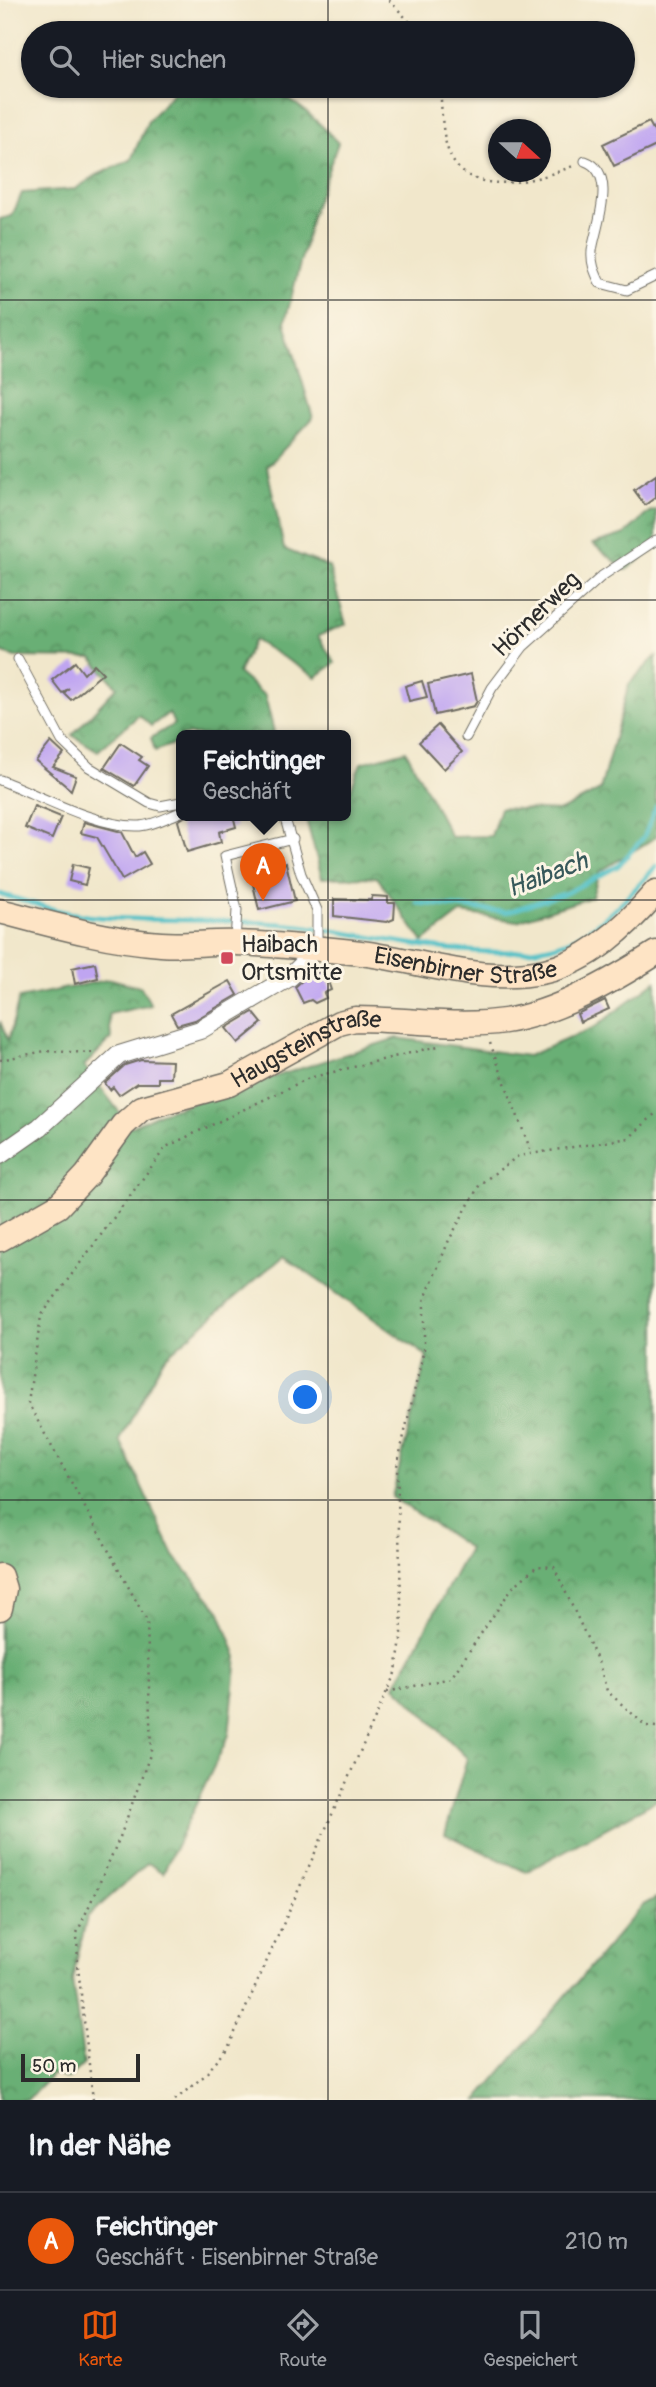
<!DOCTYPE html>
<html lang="de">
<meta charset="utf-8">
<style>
body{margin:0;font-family:Pangolin,sans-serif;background:#242831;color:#f1f3f6}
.compass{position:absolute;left:488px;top:119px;width:63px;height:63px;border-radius:50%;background:#171b24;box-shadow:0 2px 5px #0004;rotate:111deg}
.scale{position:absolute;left:21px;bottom:18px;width:119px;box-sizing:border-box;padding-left:7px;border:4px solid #2b2b2b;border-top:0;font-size:19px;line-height:24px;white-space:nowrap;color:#2b2b2b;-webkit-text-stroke:5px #fcf5e5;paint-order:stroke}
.you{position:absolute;left:306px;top:1398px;width:24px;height:24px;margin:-18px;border:5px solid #fff;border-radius:50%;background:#1a73e8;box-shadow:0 0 0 10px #1a73e833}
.badge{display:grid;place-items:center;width:46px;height:46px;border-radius:50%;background:#ea580c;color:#fff;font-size:23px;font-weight:700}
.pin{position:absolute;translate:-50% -58px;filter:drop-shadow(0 2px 4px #0008)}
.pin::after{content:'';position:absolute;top:37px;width:24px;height:21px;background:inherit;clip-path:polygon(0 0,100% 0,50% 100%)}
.popup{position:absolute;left:176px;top:730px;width:175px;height:91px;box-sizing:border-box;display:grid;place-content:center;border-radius:10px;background:#171b24;filter:drop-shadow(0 2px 5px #0005);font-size:23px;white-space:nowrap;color:#9ea1a6}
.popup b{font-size:26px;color:#f1f3f6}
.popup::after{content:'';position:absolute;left:50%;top:100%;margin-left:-14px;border:14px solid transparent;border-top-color:#171b24}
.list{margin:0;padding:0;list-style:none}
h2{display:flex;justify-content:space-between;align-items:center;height:91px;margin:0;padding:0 28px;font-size:30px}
h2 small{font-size:23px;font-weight:400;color:#9ea1a6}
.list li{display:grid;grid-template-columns:46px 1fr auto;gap:21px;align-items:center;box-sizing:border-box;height:98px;padding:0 28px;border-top:2px solid #363941}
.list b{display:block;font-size:26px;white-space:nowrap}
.list p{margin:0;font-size:23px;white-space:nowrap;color:#9ea1a6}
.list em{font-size:23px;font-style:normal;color:#9ea1a6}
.icon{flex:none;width:38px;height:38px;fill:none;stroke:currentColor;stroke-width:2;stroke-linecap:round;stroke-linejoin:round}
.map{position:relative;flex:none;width:656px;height:2100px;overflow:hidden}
.search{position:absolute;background:#171b24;box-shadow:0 2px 5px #0004;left:21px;right:21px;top:21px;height:77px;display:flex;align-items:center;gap:18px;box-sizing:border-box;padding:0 24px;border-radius:38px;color:#9ea1a6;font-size:26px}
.sheet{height:189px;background:#171b24}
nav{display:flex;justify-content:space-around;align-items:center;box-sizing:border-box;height:98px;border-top:2px solid #363941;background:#171b24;font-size:19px;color:#9ea1a6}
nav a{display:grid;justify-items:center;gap:4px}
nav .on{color:#ea580c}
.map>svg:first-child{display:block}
.forest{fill:url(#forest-crowns);stroke:#4a6d50;stroke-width:2}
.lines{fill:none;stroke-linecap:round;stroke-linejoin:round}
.stream{stroke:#53c1c7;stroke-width:4.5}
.building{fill:#bfa5f1}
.lane-casing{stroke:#706d63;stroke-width:11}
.street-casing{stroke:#706d63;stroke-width:20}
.secondary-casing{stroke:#706d63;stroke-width:27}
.path{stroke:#706d63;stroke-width:2.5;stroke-dasharray:2 5;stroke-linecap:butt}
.lane{stroke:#fff;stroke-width:9}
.street{stroke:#fff;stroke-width:18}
.secondary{stroke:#fee4c5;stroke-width:24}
.grid{fill:none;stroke:#2b2b2b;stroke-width:2;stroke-opacity:0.55}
.poi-dot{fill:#d1495b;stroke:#fcf5e5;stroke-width:2.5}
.labels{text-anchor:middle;stroke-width:6;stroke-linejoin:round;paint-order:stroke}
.street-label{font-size:24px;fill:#2b2b2b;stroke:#fcf5e5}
.poi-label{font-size:24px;fill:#2b2b2b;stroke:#fcf5e5;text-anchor:start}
.water-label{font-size:26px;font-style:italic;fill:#37585a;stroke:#fcf5e5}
</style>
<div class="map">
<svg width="656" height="2100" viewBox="0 0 656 2100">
<defs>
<pattern id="forest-crowns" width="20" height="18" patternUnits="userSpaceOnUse" patternTransform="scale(1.75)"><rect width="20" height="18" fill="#69af74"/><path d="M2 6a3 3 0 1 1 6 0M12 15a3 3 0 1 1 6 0" fill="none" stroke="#578f5f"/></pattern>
</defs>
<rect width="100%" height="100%" fill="#fcf5e5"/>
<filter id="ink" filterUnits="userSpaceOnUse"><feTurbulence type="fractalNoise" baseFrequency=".0143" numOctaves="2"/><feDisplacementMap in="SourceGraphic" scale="14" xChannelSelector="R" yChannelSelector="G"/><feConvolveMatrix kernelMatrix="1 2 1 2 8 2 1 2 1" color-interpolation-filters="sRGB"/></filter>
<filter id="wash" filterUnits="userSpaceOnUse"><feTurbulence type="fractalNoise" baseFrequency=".00686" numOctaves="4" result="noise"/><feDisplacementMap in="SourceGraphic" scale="28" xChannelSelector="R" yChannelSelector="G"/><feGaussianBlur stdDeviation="1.57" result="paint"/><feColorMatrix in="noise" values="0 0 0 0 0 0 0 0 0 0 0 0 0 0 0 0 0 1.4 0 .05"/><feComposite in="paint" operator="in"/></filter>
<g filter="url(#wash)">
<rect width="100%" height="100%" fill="#f1e7cb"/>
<path class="forest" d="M179,86C261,86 280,79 338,143L314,209L285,322L313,418L267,467L284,549L329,567L346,624L318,636L335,663L316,677L254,640L238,673L265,696L274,732L268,735H181V741L155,751L151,738L174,724L169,713L151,726L139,715L98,751L72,735L117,687L92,658L15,657L0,652V219L12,216L22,193L75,189L97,175L131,160L148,121Z
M656,510V548L626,570L593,544L625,534L649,512Z
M656,656V837L599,872L592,897L517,921L461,913L423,942L377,877L322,878L305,815H345V793L349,794L361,763L406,751L451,837L491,836L500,808L561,811L600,790L629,684Z
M111,979L141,987L151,1005L109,1014L111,1039L84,1066L131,1127L160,1113L397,1038L528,1056L595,1027L656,981V1801L526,1872L445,1834L467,1758L395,1686L469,1548L392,1497L427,1356L283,1256L164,1358L120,1440L174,1556L219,1610L237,1657L229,1735L163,1873L148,1863L87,1917L72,1980L84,2064L68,2079L53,2074L27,2100H0V1021L8,1041L19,998Z
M656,1898V2100H477L643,1905Z"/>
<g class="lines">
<path class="stream" d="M0,894C32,903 64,914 98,917C168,922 240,918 310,927C382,937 482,964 552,946C593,936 629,897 656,866
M417,903L507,912L566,893L618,866L644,837L656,807"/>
</g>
<g id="blocks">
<path class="building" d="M649,122L656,135V146L614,166L603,144Z
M656,475V497L645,505L634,490Z
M75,662L84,674L94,664L103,673L71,700L64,693L69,688L62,693L52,680Z
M471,674L477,701L474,706L435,715L428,684Z
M422,681L427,697L409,701L405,686Z
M438,725L462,752L444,769L419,742Z
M51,742L64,754L53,767L76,776L71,790L36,761Z
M121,743L142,757L139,760L148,766L134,786L104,768Z
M34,806L61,817L52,839L25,828Z
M187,815H233L236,827L219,832L221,842L187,852L178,821Z
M84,822L122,832L135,857L143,852L150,864L122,880L97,837L81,833Z
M286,863L295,901L259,910L250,871Z
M73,864L89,868L85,885L69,881Z
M372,896L388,897V903H395L394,919L387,922L334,916V899L371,900Z
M95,963L98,978L75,984L72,968Z
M324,970L331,990L324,993L326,998L315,1003L311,1000L303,1003L295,987L305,978Z
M230,981L238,995L195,1020L177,1025L171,1014Z
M605,1000L609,1009L580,1022L577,1014Z
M253,1012L262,1023L238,1043L226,1028Z
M141,1060L172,1061L171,1078H158V1083H137L119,1095L113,1087L110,1090L105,1083L125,1065Z"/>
</g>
</g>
<g filter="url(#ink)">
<use href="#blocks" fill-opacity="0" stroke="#706d63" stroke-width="2"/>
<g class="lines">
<g class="lane-casing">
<path id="lane" d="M585,161C619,173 595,228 592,251C591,264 595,272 600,283L627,290L656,276
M18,659L62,741L89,767L149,803L160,806L181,802
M466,737L492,688L523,647L602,576L656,540
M0,780C39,795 98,828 140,826C154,825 168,817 181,812
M284,815L301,874L317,910V947
M235,941L237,910L225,856L293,839"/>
</g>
<g class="street-casing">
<path id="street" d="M0,1155L40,1127L119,1055L200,1030L290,977L306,961L308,948"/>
</g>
<g class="secondary-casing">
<g id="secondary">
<path id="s1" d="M0,911C53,925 106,940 161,944C185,946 210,942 235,943C274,944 313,948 352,952C417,958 479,986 545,971C590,961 627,926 656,892"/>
<path id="s2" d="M0,1239L58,1206L87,1175L123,1125L142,1108L229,1084L339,1023L355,1019C404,1019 456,1028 505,1021C557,1013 612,981 656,953"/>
<path d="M0,1576L4,1589L0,1608"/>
</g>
</g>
<path class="path" d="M389,0L420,33
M440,86C442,107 441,130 448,150C465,202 539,180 573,166
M490,1043L532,1154
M0,1060L45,1051L94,1053
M387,1692L451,1678L512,1588L537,1566L554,1567L599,1664L607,1691L646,1726L656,1727
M93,2100L78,1967L77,1933L120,1837L151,1752L147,1621L28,1403L41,1316L166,1147L309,1078L442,1045
M175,2100L204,2076L228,2048L396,1671L402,1633L397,1466L424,1349V1301L449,1240L480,1184L518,1156L629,1138L656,1113"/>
<use href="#lane" class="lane"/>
<use href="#street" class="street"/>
<use href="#secondary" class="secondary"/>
</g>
</g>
<path class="grid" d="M328,0V33M328,86V2100M0,300H656M0,600H656M0,900H656M0,1200H656M0,1500H656M0,1800H656"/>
<rect class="poi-dot" x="220" y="951" width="14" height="14" rx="3.5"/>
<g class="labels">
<g class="street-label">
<text transform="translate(536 614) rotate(-44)" y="8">Hörnerweg</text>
<text dy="8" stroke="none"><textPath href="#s1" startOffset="471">Eisenbirner Straße</textPath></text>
<text dy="8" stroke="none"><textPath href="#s2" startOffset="373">Haugsteinstraße</textPath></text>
</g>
<g class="poi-label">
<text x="241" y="952">Haibach<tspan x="241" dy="28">Ortsmitte</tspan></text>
</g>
<g class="water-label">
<text transform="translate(547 874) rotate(-21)" y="9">Haibach</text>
</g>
</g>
</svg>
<svg class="compass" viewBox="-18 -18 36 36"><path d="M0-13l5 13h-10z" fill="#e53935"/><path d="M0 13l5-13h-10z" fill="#9ea1a6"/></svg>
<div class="scale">50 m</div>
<div class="you"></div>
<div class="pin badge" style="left:263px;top:901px">A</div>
<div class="popup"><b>Feichtinger</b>Geschäft</div>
<div class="search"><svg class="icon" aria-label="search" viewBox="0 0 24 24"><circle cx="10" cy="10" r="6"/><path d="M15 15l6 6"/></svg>Hier suchen</div>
</div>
<section class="sheet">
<h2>In der Nähe<small></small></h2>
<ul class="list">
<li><span class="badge">A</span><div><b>Feichtinger</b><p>Geschäft · Eisenbirner Straße</p></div><em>210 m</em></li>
</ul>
</section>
<nav>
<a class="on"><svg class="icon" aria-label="map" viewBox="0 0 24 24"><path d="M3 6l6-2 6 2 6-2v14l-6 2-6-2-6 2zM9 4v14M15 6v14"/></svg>Karte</a>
<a><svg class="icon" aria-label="directions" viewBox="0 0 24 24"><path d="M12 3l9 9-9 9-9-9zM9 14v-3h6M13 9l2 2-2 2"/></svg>Route</a>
<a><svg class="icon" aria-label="saved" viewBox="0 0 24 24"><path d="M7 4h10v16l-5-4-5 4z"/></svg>Gespeichert</a>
</nav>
